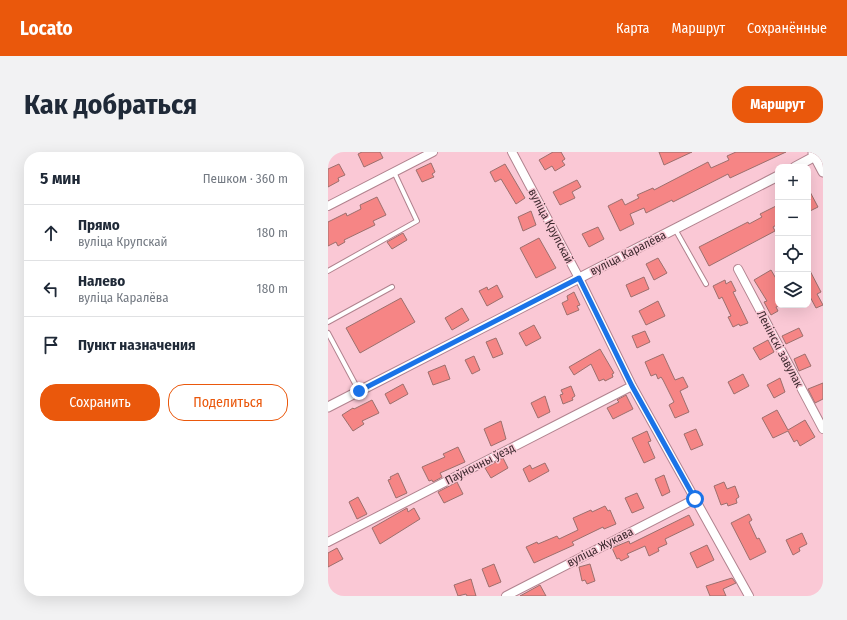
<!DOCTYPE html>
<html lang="ru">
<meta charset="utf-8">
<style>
body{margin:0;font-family:"Fira Sans Condensed",sans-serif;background:#f2f2f3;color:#1f2937}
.controls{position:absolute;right:12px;top:12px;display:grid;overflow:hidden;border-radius:8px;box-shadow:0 4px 16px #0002}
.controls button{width:36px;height:36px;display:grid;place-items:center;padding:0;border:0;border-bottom:1px solid #e0e1e3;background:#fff;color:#1f2937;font:20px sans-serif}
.stop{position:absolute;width:12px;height:12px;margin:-9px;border:3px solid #1a73e8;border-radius:50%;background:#fff}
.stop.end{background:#1a73e8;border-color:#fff;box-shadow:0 1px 4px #0008}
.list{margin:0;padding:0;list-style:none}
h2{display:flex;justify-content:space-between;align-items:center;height:52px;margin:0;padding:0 16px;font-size:17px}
h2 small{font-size:13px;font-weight:400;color:#747a83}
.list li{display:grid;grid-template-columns:26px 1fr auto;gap:12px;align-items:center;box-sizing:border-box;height:56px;padding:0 16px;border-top:1px solid #e0e1e3}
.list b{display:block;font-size:15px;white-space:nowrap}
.list p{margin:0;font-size:13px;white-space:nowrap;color:#747a83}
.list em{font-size:13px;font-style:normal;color:#747a83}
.actions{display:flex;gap:8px;padding:12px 16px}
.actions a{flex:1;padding:9px 0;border:1px solid #ea580c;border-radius:16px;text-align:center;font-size:14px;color:#ea580c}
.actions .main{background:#ea580c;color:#fff}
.icon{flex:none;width:22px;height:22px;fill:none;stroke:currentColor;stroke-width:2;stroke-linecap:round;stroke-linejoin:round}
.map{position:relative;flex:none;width:495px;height:444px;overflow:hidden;border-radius:16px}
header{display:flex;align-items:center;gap:24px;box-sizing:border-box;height:56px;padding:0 20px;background:#ea580c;color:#fff}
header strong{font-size:19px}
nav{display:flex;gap:22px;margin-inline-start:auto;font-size:14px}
.intro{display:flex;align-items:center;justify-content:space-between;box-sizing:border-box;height:96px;padding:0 24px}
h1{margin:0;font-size:28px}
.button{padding:10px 18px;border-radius:16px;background:#ea580c;color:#fff;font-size:14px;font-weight:700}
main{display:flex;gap:24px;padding:0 24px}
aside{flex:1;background:#fff;border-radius:16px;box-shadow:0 4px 16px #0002}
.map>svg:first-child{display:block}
.building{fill:#f68585;stroke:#9c6f6d}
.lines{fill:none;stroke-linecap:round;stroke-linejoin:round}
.service-casing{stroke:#b1838f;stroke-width:6}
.minor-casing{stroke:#b1838f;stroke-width:10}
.tertiary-casing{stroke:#b1838f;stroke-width:11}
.service{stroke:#fff;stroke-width:4}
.minor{stroke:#fff;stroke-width:8}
.tertiary{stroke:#fff;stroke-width:9}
.route{stroke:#1a73e8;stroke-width:5}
.labels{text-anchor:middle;stroke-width:3;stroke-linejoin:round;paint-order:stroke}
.street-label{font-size:12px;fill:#3e2b30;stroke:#fac8d5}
</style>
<header>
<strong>Locato</strong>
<nav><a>Карта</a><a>Маршрут</a><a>Сохранённые</a></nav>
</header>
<div class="intro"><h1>Как добраться</h1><a class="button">Маршрут</a></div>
<main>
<aside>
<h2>5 мин<small>Пешком · 360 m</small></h2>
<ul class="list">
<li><svg class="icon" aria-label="ahead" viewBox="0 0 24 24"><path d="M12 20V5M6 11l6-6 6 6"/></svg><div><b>Прямо</b><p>вуліца Крупскай</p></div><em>180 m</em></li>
<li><svg class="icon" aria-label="left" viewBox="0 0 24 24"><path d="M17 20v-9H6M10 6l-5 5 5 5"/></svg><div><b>Налево</b><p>вуліца Каралёва</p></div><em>180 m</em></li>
<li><svg class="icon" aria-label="arrive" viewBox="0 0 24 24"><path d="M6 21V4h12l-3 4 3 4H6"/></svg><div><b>Пункт назначения</b></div></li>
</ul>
<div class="actions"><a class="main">Сохранить</a><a>Поделиться</a></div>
</aside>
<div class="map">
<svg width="495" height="444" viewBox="0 0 495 444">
<rect width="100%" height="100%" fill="#fac8d5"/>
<path class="building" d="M34,0H52L55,6L36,15L30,2Z
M225,0H233L237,7L234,9L237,13L227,19L224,14L217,18L211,8Z
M331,0H364L336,13Z
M408,0H458L402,26L400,22L398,23L345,50L344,48L318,61L316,56L302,62L306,72L292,79L280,54L294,47L297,53L311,46L309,43L325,36L326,38L380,10L383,16L401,8L399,4Z
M103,11L107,20L104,22L106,25L94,30L88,18Z
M11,12L17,23L10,26L11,29L0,35V17Z
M177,12L197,46L188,52L173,27L167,30L162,20Z
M249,28L253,35L244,40L247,46L232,53L225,40Z
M480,36L490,55L480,60Z
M49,45L58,63L45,69L47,73L16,88L17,90L10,94L8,90L0,94V70L18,61L19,64L33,57L32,53Z
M450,53V72L445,75L447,79L381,114L371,95L420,70L421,72L434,65L432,62Z
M203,59L208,73L195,79L190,65Z
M270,75L276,87L261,95L254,82Z
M75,81L79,88L64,97L59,90Z
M211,86L228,116L208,126L192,96Z
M330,106L339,121L326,128L318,112Z
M480,115L493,140L489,142L495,153L488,156L480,141Z
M443,118L450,130V154L448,155L450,159L443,163L436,150L439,149L426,128Z
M316,125L321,137L303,145L298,133Z
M397,128L398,132L403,129L408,139L405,140L420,171L412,174L411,172L405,175L400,165L403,164L394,145L391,147L385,134Z
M169,133L175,145L159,154L151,139L159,135L160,138Z
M246,140L252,153L249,154L251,158L239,163L234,151L240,148L239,144Z
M73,146L87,170L32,201L18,176Z
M330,149L337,164L318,173L311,159Z
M134,156L141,168L124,178L117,166Z
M206,173L213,186L198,194L191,181Z
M471,176L475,184L458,192L454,184Z
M317,179L322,190L309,196L304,184Z
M168,186L175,202L165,206L158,190Z
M440,188L446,200L432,208L425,196Z
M272,197L286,221L284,222L285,225L277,229L276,227L271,229L263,212L246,223L241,215Z
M335,202L347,228L355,225L360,235L352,239L361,260L347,266L341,253L346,250L335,228L333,225L330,227L328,222L323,224L317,210Z
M477,202L483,214L471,219L466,207Z
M146,204L152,218L144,222L137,208Z
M117,213L122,227L105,233L100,220Z
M415,222L421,234L406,242L400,230Z
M452,226L457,240L446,246L439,233Z
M495,231V247L487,251L480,237Z
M75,232L80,242L62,252L57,242Z
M243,234L247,244L244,246L245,248L235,252L232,243L235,242L233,238Z
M298,243L305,257L285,267L279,256L291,250L289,248Z
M217,244L222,260L210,266L203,251Z
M44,248L51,261L34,269L36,272L25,279L14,263L25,256L26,257Z
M449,258L460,278L477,268L487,285L472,294L469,288L466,290L460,279L445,286L434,266Z
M173,269L178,287L163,294L156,277Z
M368,277L375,293L363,298L356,282Z
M319,279L323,289L320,290L327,306L316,311L304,286Z
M130,295L137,310L112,321L114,325L105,330L104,328L101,329L94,315L117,305L115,302Z
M175,306L180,316L163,326L157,316Z
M217,311L221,319L201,330L195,317L202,313L204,317Z
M70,321L79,341L68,346L60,328L63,327L62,325Z
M336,323L342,340L334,344L327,327Z
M129,330L135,342L116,351L110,340Z
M396,330L399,337L407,334L411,345L408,347L409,351L400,354L399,351L393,353L386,334Z
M309,341L316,356L304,361L297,346Z
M30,345L39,362L29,367L21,350Z
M277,354L280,359L282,358L288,372L276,377L275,375L244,390L246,393L206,411L198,395L209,390L210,392L229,384L231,387L250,378L245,366L263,358L264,360Z
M79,356L80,360L86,356L92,367L52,392L44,376Z
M421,362L424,368L421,370L429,387L431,386L438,400L422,408L403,371Z
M361,363L366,373L337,387L339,392L330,396L331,399L321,404L317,394L299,402L301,405L293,409L291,406L289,407L284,396L301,389L302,392Z
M474,381L479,392L471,396L472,399L465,403L458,388Z
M379,393L386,408L369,416L362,401Z
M9,396L15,407L0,415V401Z
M166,412L173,430L161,435L154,417Z
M262,412L267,429L259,432L257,428L254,429L251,415Z
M404,426L408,431L395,437L398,444H382L378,434Z
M143,427L148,444H139L138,442L130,444L126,433Z
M212,433L218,444H192Z"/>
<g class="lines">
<g class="service-casing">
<path id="service" d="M347,77L378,132
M0,119L89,69L66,20
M0,170L64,135
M0,181L31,239"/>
</g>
<g class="minor-casing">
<path id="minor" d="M184,0L251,126L304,234L421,444
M0,54L105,0
M410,117L495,277
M0,390L304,234
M178,444L367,347"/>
</g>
<g class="tertiary-casing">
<path id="tertiary" d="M485,1L495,20
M467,15L495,0
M0,255L450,24"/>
</g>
<use href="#service" class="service"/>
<use href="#minor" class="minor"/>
<use href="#tertiary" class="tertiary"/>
</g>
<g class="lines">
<path class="route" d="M31,239L251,126L304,234L367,347"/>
</g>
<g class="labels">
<g class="street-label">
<text transform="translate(223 74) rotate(62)" y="4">вуліца Крупскай</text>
<text transform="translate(300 101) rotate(-27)" y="4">вуліца Каралёва</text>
<text transform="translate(452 197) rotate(62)" y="4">Ленінскі завулак</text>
<text transform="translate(152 312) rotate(-27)" y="4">Паўночны ўезд</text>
<text transform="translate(272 395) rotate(-27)" y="4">вуліца Жукава</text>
</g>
</g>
</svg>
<div class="controls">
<button>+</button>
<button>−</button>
<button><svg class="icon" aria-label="locate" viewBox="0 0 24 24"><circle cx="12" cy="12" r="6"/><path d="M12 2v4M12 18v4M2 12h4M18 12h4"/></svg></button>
<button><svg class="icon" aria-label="layers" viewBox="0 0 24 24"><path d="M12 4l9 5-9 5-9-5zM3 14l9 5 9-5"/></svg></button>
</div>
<div class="stop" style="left:367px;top:347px"></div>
<div class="stop end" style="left:31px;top:239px"></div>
</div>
</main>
